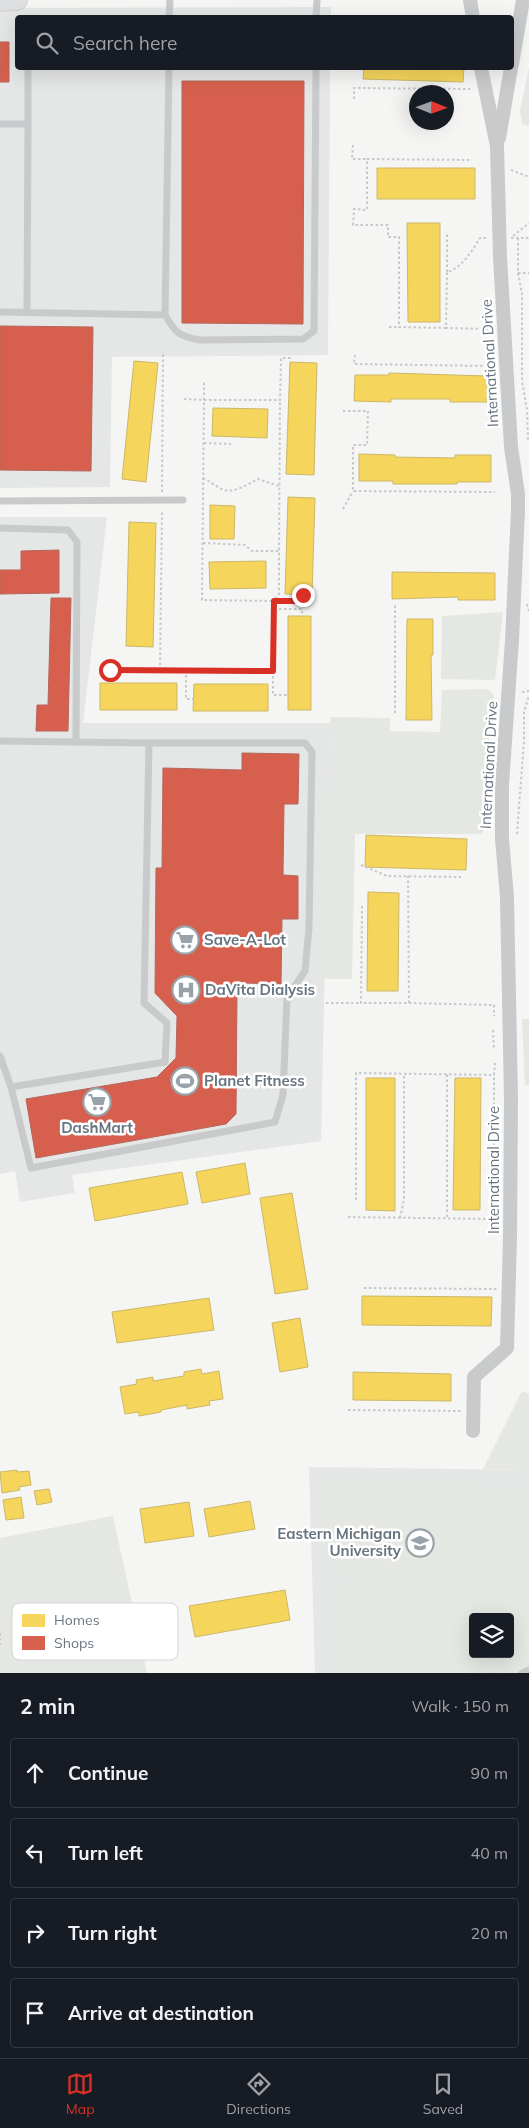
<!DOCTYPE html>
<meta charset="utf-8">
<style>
body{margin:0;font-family:Mulish,sans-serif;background:#20242c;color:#f1f3f6}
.controls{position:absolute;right:15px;bottom:15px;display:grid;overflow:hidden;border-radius:5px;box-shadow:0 5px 20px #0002}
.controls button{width:45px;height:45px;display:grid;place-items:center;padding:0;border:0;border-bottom:1px solid #363941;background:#171b24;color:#f1f3f6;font:25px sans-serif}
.compass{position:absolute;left:409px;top:85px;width:45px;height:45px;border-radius:50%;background:#171b24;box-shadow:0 5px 20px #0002;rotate:91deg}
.stop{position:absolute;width:15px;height:15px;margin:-11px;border:4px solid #d93025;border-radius:50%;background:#fff}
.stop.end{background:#d93025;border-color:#fff;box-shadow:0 1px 5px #0008}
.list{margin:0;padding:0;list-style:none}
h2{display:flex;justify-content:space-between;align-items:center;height:65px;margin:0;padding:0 20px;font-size:21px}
h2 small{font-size:16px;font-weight:400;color:#9ea1a6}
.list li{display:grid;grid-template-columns:32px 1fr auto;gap:15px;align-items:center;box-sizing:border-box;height:70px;margin:0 10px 10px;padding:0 10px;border:1px solid #363941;border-radius:5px}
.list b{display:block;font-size:19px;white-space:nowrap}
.list em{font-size:16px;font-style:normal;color:#9ea1a6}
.icon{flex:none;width:28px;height:28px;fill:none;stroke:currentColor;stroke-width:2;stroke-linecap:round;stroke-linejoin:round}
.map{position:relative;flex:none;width:529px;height:1673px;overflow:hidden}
.search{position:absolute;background:#171b24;box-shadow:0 5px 20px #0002;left:15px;right:15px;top:15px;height:55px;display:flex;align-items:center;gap:12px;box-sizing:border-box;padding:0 18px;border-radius:5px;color:#9ea1a6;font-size:19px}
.sheet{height:385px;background:#171b24}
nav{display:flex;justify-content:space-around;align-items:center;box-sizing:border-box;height:70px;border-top:1px solid #363941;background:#171b24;font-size:14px;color:#9ea1a6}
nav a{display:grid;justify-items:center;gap:2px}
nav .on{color:#d93025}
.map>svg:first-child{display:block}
.built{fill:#e5e6e6;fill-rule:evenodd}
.green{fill:#e4e7e2;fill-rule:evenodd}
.homes{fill:#f6d55c;stroke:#cbb867}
.shops{fill:#d6604d;stroke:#b5665d}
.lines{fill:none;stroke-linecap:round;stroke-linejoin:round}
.secondary-casing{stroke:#d1d1d2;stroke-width:22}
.path{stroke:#c7c8c9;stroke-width:2;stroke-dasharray:2.5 2.5;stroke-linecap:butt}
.lane{stroke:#c9cacb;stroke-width:7}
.street{stroke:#c9cacb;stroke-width:14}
.secondary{stroke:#dedfe0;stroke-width:20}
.route{stroke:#d93025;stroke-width:6}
.labels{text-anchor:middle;stroke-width:5;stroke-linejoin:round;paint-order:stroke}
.street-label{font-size:15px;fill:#677581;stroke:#fff}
.poi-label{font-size:15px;font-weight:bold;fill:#677581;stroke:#fff;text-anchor:start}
.key{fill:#fff;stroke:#d1d6d9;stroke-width:1}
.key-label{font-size:14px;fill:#677581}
</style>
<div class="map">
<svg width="529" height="1673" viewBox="0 0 529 1673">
<rect width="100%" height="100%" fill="#f5f5f4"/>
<path class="built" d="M331,7V18H18V68H330L328,355L112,357L110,487L0,488V8Z
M0,517H107L83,723H330L321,1141L72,1175L75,1193L20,1202L15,1171L0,1174Z
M309,1467L529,1470V1673H315ZM473,1617H510V1654H473Z"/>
<path class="green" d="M529,67V126L522,124L520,111Z
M503,612L495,680L441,679L442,616Z
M486,689L491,691L494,696L483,794L484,830L482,834H355L352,979H324L330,717L390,718V731L440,732L442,690Z
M522,1019H529V1085H525Z
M522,1391L529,1394V1470L483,1469Z
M319,1477L529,1486V1673H330L345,1579L328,1554L326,1508L314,1510ZM473,1617H510V1654H473Z
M113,1516L147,1673H0V1538Z"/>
<path class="homes" d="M364,68H464L463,82L363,79Z
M377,168H475V199H377Z
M407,223H440V322H408Z
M134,361L158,363L146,482L122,479Z
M290,362L317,363L314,475L286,474Z
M389,373L487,376V402H450V399H391V402L354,401L355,375H389Z
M213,408L268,409L267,438L212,436Z
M359,454L395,455V457L455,458V455H491V482H457V484H393V481H359Z
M288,497L315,498L312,595L285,594Z
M210,505L235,506L234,539H210Z
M129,522L156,523L153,647L126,646Z
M266,561V588L210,589L209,562Z
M392,572L495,573V600H458V597L392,599Z
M288,616H311V710H288Z
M407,619H433V655H431L432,720H406Z
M100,683H177V710H100Z
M194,684H268V711H193Z
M366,835L467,839L466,870L365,867Z
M368,892L399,893L398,991H367Z
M366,1078H395V1211L366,1210Z
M455,1078H481L480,1210H453Z
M245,1163L250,1194L202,1203L196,1172Z
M182,1172L188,1204L95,1221L89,1188Z
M292,1193L308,1289L275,1294L260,1198Z
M362,1296L492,1297L491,1326L362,1325Z
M209,1298L214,1330L117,1343L112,1312Z
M300,1318L308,1367L280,1372L272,1323Z
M201,1369L202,1374L219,1371L223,1399L209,1401L210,1405L187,1409V1405L161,1410V1412L139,1416V1412L125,1414L120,1387L137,1384L136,1380L153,1377V1381L184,1376V1372Z
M353,1372L451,1374V1401L353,1400Z
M17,1470V1472L29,1471L31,1485L19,1487L20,1490L2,1493L0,1472Z
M49,1489L52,1502L37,1505L34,1491Z
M21,1497L24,1518L6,1520L3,1500Z
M250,1501L255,1529L209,1537L204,1509Z
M189,1502L194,1536L145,1543L140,1509Z
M285,1590L290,1620L195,1637L189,1606Z"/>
<path class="shops" d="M0,42H9V82H0Z
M182,81H304L303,324L182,323Z
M0,326L93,327L91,471L0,470Z
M59,550V593L0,594V570H21V551Z
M51,598H71L68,731H36L37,705H48Z
M242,753L299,754L298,804H284L283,875L298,876V919H282L281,984L243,983V992H237L236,1114L226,1124L36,1158L26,1099L157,1077L176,1058L177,1016L155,993L156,868H162L163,768L242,770Z"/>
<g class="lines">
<g class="secondary-casing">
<path id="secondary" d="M0,1L17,0"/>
</g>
<path class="path" d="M354,99V88L470,89
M353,145L352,159H367
M511,170L529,177
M513,236L529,223
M486,238H480C472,251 461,269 447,272L446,328L489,329
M511,238H529
M518,238V273L522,294V381L527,410L528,440
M447,272V233
M518,273H529
M389,327H399
M446,328L399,327V237H388V225H353L354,209L367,210V159L471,160
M355,355L354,364L489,366
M184,399L204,400V382
M343,411H368L367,445H353V491L495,492
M204,443L231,444
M203,478C210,481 218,488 224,490C235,493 248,484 258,479L279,486
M162,492L163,354
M343,509L353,491
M203,543L245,545L252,551H279V594L274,601H303V595
M279,550L280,400
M527,604L529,611
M274,609H302V616
M110,669L273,671L274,601L202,600L204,400H280L281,358H293
M160,670L162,510
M186,670V699H194
M273,671V695H288
M522,692L529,691
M395,713V604
M517,834L524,740V712L529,695
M361,865L387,876L461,877
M362,906L361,1003H409L408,876
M326,1003H361
M409,1003L494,1005V1016
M493,1030L494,1049
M356,1200V1073L494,1075L495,1063
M348,1217L494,1219V1075
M447,1217V1074
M400,1218L404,1199V1074
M364,1288L497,1289
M348,1410L461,1411
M0,1633V1645"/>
<path class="lane" d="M169,18L170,0
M316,18L317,0
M0,124H28V68
M0,312L165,315L169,68
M27,312L28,124
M165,315C176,333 178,336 200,340L303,339L314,331L316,68
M0,501L183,500
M0,528L68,530L77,542L76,742
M0,741L149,743L144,1003L167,1023L165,1062L11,1087L0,1056
M11,1087L31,1168L275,1122L283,1095L287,997L305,971L309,928L312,752L305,743H149
M522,1673L529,1670"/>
<path class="street" d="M470,0L473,18
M512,64L523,0
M499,138L511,68
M473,1431L474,1377L507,1348L510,1237L511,1099L507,897L502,839V785L512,640L518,510V494L511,447L500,257L497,146L481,68"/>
<use href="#secondary" class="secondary"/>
</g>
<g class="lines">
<path class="route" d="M110,670L273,671L274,601H303V595"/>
</g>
<defs>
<g id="supermarket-ring" transform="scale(1.4375)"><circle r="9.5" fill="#fff" stroke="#99a2a9" stroke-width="1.5"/><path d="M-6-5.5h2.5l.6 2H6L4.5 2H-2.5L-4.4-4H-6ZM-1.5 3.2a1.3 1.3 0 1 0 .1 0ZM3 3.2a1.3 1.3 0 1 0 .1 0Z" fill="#99a2a9"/></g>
<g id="hospital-ring" transform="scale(1.4375)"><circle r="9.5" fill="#fff" stroke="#99a2a9" stroke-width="1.5"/><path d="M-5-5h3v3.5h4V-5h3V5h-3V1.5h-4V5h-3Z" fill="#99a2a9"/></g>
<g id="stadium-ring" transform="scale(1.4375)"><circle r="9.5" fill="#fff" stroke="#99a2a9" stroke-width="1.5"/><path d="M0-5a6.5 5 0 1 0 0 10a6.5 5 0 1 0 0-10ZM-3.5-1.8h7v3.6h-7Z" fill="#99a2a9"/></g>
<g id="university-ring" transform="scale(1.4375)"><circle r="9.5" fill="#fff" stroke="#99a2a9" stroke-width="1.5"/><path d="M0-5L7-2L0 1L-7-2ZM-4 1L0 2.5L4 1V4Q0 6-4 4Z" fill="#99a2a9"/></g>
</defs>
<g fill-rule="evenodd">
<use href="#supermarket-ring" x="185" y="940"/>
<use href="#hospital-ring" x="186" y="990"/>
<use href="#stadium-ring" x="185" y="1081"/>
<use href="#supermarket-ring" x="97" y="1102"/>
<use href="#university-ring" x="420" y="1543"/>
</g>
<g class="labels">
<g class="street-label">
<text transform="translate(490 363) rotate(-93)" y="5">International Drive</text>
<text transform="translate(489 765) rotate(-87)" y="5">International Drive</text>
<text transform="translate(494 1170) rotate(-90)" y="5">International Drive</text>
</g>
<g class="poi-label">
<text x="204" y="945">Save-A-Lot</text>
<text x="205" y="995">DaVita Dialysis</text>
<text x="204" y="1086">Planet Fitness</text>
<text x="97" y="1133" text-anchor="middle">DashMart</text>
<text x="401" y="1539" text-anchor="end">Eastern Michigan<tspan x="401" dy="17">University</tspan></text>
</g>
</g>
<rect x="12" y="1603" width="166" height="57" rx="8" class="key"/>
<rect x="22" y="1614" width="23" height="13" fill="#f6d55c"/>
<rect x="22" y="1636" width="23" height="14" fill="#d6604d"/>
<g class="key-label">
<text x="54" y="1625">Homes</text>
<text x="54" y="1648">Shops</text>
</g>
</svg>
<div class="controls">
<button><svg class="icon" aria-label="layers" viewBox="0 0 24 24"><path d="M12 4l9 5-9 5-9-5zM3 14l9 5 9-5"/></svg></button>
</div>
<svg class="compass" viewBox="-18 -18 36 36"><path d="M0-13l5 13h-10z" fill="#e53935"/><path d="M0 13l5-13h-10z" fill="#9ea1a6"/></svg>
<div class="stop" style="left:110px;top:670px"></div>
<div class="stop end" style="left:303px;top:595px"></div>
<div class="search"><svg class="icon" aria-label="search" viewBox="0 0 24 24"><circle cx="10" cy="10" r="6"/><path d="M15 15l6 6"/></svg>Search here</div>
</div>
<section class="sheet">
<h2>2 min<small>Walk · 150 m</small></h2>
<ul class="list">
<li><svg class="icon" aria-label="ahead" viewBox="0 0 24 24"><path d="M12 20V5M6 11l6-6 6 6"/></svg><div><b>Continue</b></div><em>90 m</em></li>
<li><svg class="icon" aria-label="left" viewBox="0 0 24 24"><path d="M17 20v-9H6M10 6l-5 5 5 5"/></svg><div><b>Turn left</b></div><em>40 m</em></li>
<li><svg class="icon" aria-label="right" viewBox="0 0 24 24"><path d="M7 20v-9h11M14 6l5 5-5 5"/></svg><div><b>Turn right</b></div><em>20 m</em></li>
<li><svg class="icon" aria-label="arrive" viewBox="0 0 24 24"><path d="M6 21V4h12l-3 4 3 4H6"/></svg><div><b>Arrive at destination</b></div></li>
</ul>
</section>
<nav>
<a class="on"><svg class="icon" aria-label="map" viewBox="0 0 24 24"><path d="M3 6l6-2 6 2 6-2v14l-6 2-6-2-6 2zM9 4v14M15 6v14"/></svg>Map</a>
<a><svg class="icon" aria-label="directions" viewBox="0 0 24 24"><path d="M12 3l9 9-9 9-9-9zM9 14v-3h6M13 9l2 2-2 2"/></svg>Directions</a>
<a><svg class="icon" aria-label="saved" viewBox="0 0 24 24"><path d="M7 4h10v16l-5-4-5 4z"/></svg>Saved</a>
</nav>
